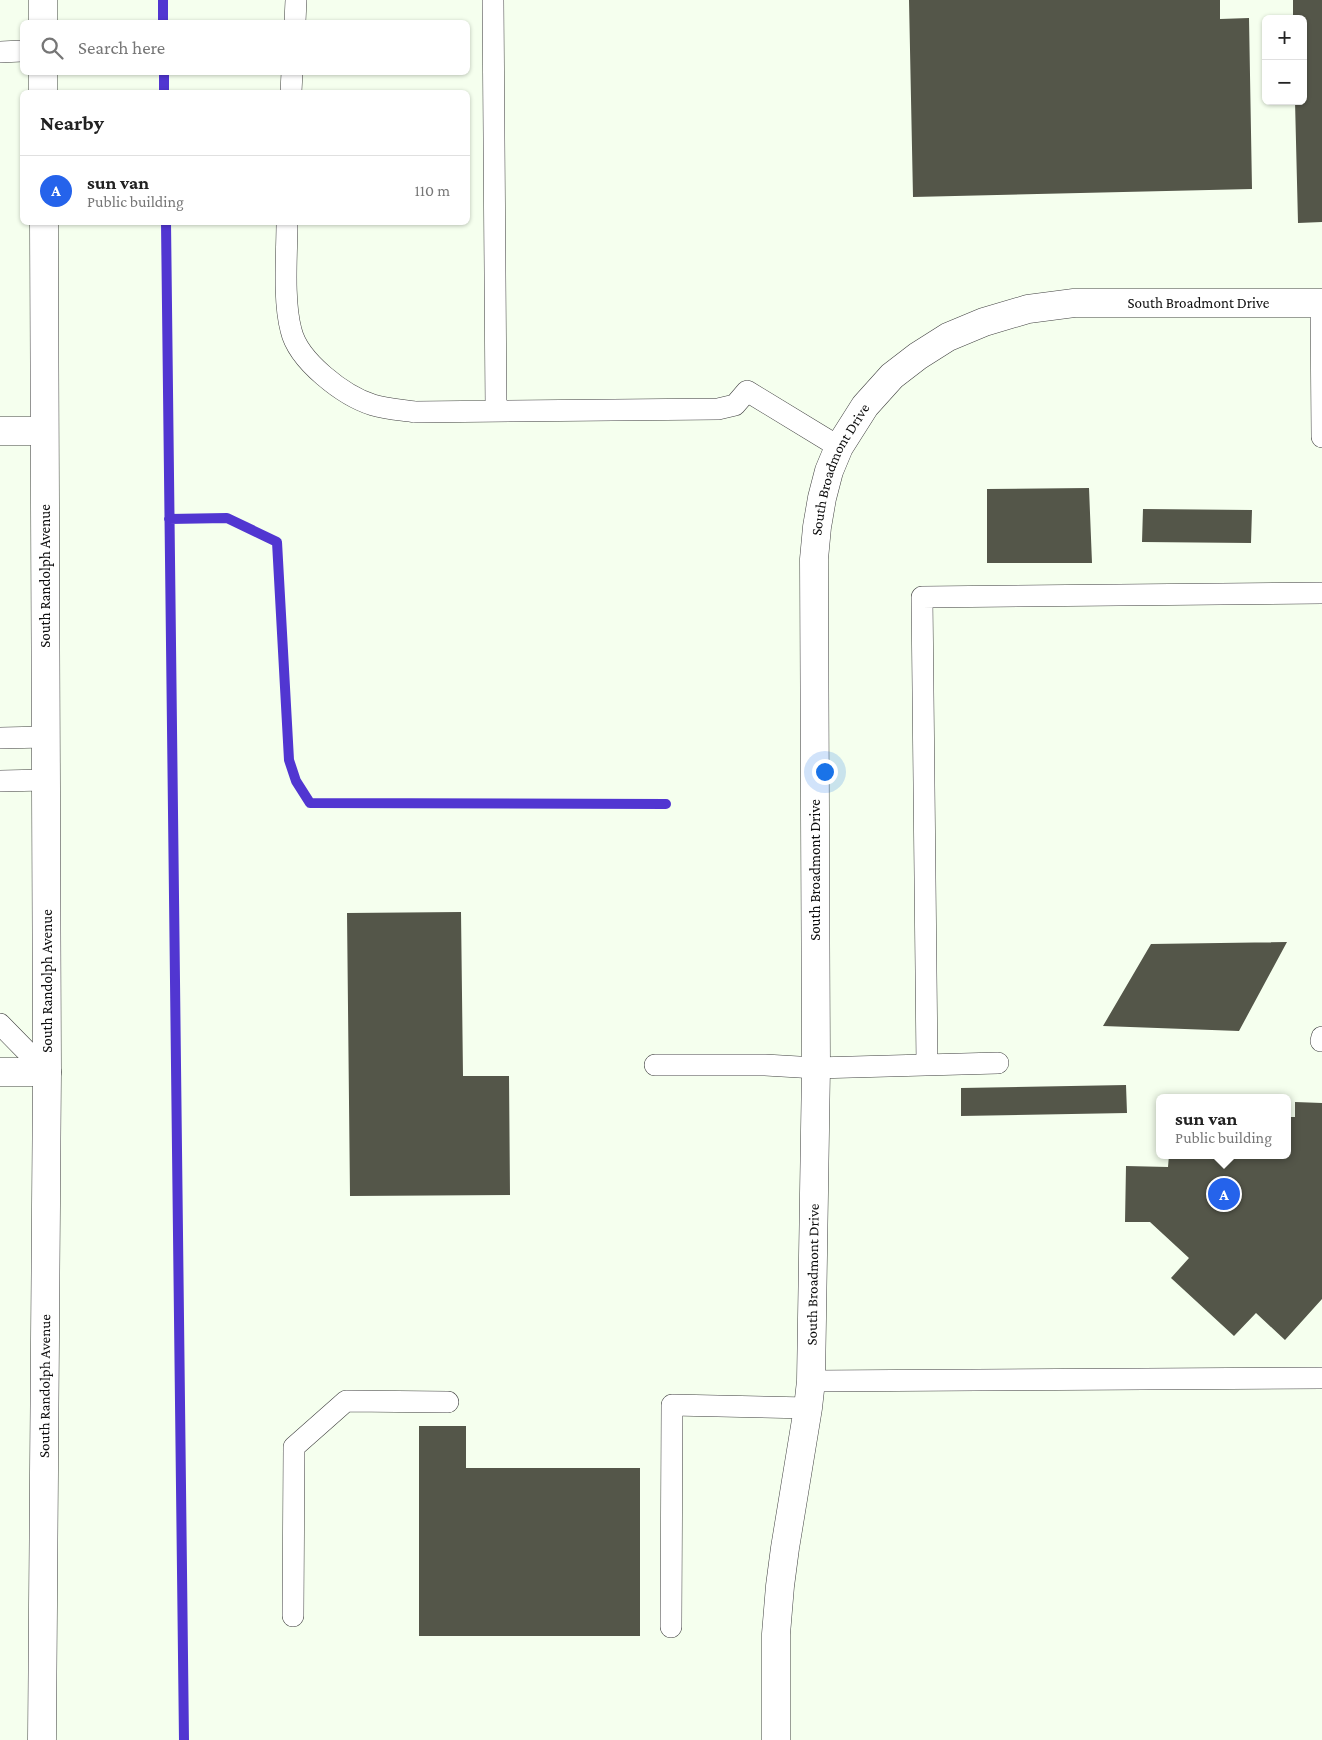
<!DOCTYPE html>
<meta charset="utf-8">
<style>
body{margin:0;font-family:"Crimson Pro",serif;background:#f2f2f2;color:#222}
.controls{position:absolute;right:15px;top:15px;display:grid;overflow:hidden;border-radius:8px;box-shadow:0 1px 4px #0004}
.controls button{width:45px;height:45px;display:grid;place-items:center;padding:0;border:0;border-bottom:1px solid #e0e0e0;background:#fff;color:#222;font:25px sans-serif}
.you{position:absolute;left:824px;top:771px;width:18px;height:18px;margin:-12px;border:4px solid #fff;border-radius:50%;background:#1a73e8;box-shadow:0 0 0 8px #1a73e833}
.badge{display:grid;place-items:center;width:32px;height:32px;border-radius:50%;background:#2563eb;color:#fff;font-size:16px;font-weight:700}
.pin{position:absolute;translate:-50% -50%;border:2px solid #fff;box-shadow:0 1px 5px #0006}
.popup{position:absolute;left:1156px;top:1094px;width:135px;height:65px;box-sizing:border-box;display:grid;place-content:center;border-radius:8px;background:#fff;filter:drop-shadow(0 1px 4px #0005);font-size:16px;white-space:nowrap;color:#767676}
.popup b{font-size:19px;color:#222}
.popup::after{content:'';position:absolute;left:50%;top:100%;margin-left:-10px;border:10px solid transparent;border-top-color:#fff}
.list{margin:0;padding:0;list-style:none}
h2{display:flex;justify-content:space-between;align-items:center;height:65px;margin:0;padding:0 20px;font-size:21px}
h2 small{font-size:16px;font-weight:400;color:#767676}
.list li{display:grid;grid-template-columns:32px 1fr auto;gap:15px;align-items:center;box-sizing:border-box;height:70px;padding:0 20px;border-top:1px solid #e0e0e0}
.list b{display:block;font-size:19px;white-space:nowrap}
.list p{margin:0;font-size:16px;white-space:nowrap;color:#767676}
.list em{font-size:16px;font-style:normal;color:#767676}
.icon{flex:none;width:28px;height:28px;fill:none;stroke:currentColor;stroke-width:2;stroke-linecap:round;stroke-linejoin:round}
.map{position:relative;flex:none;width:1322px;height:1740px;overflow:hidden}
.search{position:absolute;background:#fff;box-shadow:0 1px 4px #0004;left:20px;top:20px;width:450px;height:55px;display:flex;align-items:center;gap:12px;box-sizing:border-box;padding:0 18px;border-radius:8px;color:#767676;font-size:19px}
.panel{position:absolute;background:#fff;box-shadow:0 1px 4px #0004;left:20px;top:90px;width:450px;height:135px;border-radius:8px}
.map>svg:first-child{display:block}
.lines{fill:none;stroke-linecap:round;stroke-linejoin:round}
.stream{stroke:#5136d1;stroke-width:10}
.building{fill:#545649}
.service-casing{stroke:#404040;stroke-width:22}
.minor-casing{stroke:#404040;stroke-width:29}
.service{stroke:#fff;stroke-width:21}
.minor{stroke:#fff;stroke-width:28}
.labels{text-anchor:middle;stroke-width:5;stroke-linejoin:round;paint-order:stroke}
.street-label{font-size:15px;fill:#0d0d0d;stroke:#fff}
</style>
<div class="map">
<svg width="1322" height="1740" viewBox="0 0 1322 1740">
<rect width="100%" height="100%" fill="#f5ffee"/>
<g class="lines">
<path class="stream" d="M163,0V22
M164,72V92
M166,222L184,1740
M169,519L227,518L277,542L289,760L296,781L310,803L666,804"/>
</g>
<path class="building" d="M909,0H1220V19L1249,18L1252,189L913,197Z
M1293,0H1322V222L1298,223L1295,101H1303V19H1293Z
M1089,488L1092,563H987V489Z
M1143,509L1252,510L1251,543L1142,542Z
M461,912L463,1076H509L510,1195L350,1196L347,913Z
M1287,942L1239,1031L1103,1026L1151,944Z
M1126,1085L1127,1113L961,1116V1088Z
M1295,1102L1322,1103V1299L1285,1340L1256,1313L1234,1336L1171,1278L1189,1258L1150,1222H1125L1126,1166L1168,1167L1169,1155H1288V1117H1295Z
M419,1426H466V1468H640V1636H419Z"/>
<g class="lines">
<g class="service-casing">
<path id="service" d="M493,0L496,410
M295,22L296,0
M0,52L22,51
M291,92L292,72
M287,222C287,254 283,300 291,330C298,361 344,396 373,405C386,409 402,410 415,412L718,409L735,405L747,391L839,447
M1321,303L1322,437
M0,738L46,737
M0,781L46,780
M0,1024L47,1072
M1321,1041L1322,1037
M655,1065H765L816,1068L998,1063
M927,1065L922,597L1322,593
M811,1381L1322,1378
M293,1616L294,1447L346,1401L448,1402
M671,1627L672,1405L808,1408"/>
</g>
<g class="minor-casing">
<g id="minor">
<path d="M43,0V22"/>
<path d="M43,72V92"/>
<path d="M0,431H44"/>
<path d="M0,1072H47"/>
<path id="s1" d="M42,1740L47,1072L44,222"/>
<path id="s2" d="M776,1740V1634L780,1586L785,1548L808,1408L811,1381L816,1068L814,559L817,527L822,498L829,471L839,447L865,406L892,376L918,356L948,337L984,322L1028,309L1074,303H1322"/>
</g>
</g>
<use href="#service" class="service"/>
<use href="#minor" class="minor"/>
</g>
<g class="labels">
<g class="street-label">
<text dy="5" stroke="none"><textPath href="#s2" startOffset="1712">South Broadmont Drive</textPath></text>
<text dy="5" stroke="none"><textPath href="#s2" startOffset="1278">South Broadmont Drive</textPath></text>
<text transform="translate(45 576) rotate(-90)" y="5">South Randolph Avenue</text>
<text transform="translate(815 870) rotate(-90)" y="5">South Broadmont Drive</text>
<text transform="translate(47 981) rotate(-90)" y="5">South Randolph Avenue</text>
<text dy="5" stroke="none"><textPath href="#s2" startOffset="468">South Broadmont Drive</textPath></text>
<text dy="5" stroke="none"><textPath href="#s1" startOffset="354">South Randolph Avenue</textPath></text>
</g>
</g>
</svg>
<div class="controls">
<button>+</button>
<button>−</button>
</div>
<div class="you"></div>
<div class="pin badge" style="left:1224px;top:1194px">A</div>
<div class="popup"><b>sun van</b>Public building</div>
<div class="search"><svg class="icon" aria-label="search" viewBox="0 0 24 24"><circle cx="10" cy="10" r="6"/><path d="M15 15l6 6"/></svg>Search here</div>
<section class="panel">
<h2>Nearby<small></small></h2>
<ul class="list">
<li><span class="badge">A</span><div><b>sun van</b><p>Public building</p></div><em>110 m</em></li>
</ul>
</section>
</div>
